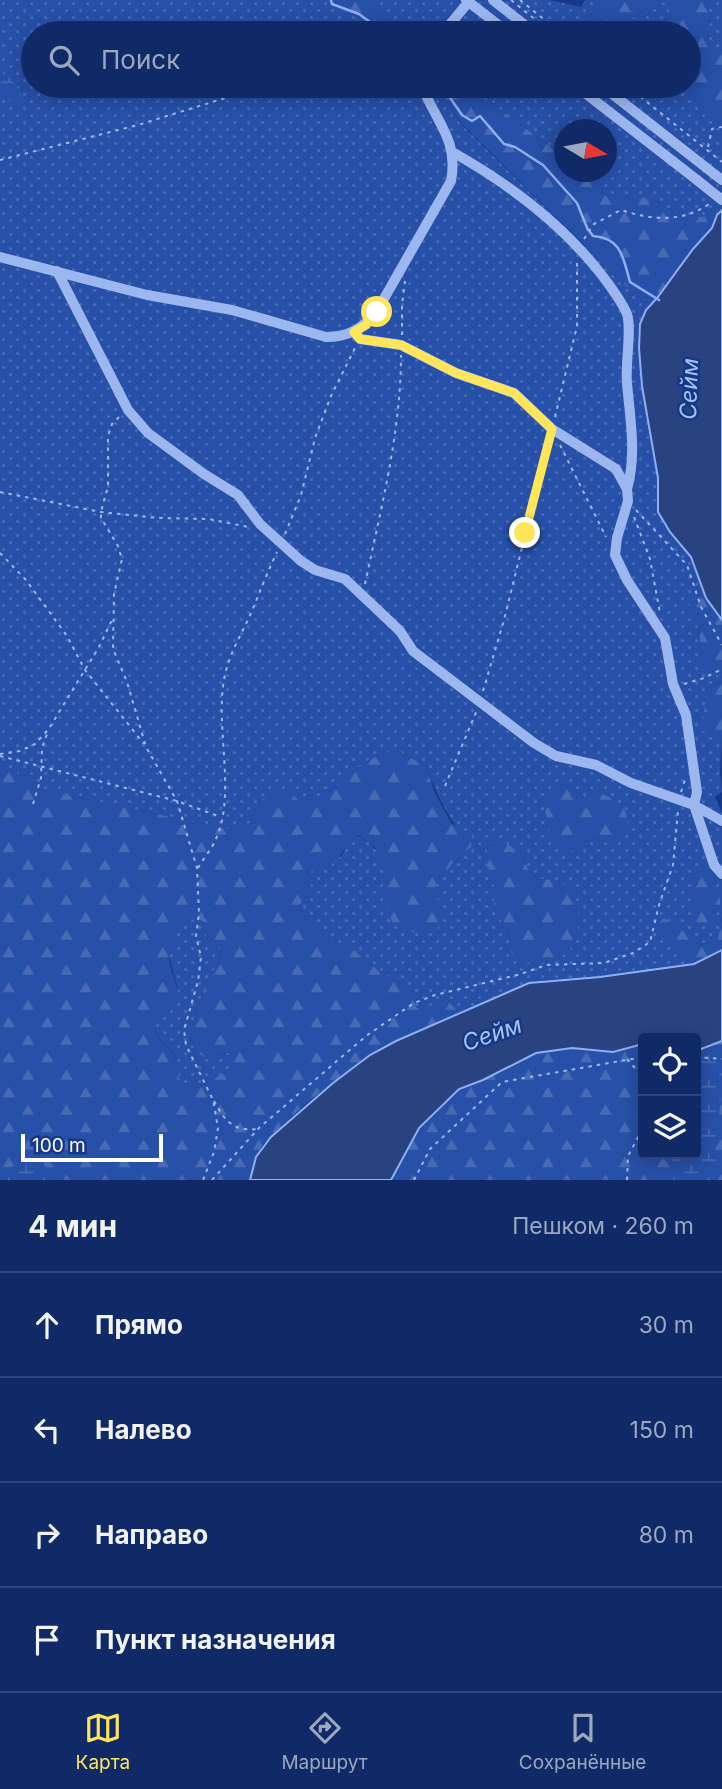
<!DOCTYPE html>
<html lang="ru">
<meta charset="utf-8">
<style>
body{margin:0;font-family:Inter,sans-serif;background:#1e3670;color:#f1f3f6}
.controls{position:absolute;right:21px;bottom:21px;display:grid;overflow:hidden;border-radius:7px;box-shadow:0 4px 18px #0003}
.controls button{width:63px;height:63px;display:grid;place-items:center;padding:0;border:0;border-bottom:2px solid #30467b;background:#102a67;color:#f1f3f6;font:35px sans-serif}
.compass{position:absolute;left:554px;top:119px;width:63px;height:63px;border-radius:50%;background:#102a67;box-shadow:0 4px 18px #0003;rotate:100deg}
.scale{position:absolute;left:21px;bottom:18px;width:142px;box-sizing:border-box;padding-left:7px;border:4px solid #fff;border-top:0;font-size:19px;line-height:24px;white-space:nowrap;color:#fff;-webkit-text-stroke:5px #153889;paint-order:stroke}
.stop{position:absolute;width:21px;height:21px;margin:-16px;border:5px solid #ffe55a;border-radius:50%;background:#fff}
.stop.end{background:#ffe55a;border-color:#fff;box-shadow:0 2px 7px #0008}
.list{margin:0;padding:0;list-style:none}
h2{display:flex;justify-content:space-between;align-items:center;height:91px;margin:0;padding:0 28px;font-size:30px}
h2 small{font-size:23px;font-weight:400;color:#9ca7c0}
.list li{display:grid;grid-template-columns:46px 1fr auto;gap:21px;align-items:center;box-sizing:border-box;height:105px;padding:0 28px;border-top:2px solid #30467b}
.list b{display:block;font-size:26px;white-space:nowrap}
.list em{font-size:23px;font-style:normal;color:#9ca7c0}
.icon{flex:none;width:38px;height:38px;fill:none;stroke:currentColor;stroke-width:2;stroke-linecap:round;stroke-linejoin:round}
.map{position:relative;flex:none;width:722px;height:1180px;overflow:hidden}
.search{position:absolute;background:#102a67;box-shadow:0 4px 18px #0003;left:21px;right:21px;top:21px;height:77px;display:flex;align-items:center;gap:18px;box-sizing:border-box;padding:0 24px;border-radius:38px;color:#9ca7c0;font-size:26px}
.sheet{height:511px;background:#102a67}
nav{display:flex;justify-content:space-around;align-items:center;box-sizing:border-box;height:98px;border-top:2px solid #30467b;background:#102a67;font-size:19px;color:#9ca7c0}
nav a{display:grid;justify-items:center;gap:4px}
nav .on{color:#ffe55a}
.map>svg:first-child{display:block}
.grass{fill:url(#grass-dots);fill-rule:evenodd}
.forest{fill:url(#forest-firs);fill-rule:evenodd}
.wetland{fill:url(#wetland-marsh)}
.water{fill:#294380;stroke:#8eaff2;stroke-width:2}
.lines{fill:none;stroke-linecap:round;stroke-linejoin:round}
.stream{stroke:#8eaff2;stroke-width:2.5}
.path{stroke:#9cb7ef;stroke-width:2;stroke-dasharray:3.5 5;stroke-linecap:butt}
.minor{stroke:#9cb7ef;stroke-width:10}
.minor-bridge{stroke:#9cb7ef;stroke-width:10}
.route{stroke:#ffe55a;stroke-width:9}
.labels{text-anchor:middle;stroke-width:5;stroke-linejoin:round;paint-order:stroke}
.water-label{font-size:23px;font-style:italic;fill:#a8c1f6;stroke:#153889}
</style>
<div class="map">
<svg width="722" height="1180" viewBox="0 0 722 1180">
<defs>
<pattern id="grass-dots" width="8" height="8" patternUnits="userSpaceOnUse" patternTransform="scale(1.75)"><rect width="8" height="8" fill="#2750a8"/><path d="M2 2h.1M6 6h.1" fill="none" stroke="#476ab5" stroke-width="1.8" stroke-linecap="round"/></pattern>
<pattern id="forest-firs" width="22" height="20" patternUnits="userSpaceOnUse" patternTransform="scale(1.75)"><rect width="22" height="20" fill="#2750a8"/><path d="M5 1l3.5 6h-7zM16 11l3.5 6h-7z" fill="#476ab5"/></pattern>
<pattern id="wetland-marsh" width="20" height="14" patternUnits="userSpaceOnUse" patternTransform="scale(1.75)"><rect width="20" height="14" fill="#2750a8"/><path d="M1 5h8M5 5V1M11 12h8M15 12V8" fill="none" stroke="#476ab5"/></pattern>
</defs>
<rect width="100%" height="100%" fill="#153889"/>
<path class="grass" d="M0,0H332L377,33H33V86H435L462,125L632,292L651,305L640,324L639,348L642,386L658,478V512L691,557L706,598L698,596L688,607L698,626L703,664L722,678V681L715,684L714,738L722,739L720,772L722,792L715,797L722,813V918L719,939L698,946L657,937L667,942L677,954L694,964L600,977L546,980L518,987L460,1014L446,999L425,1011L416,1007L412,989L380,972L355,951L315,931L298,907L311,891V871L342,856L350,834C368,837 384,854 386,872C388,881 386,892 386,901L441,909L433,888L454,861L471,847C451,822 437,797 426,766L396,750L372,758L315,799L300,801L290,792L260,802L250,823L236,831L39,789L12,770L0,771ZM568,785L583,797L614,843L591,838L569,852ZM523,856L527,867L537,879C575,881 578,897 578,932L511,952L508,930L494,910V880ZM697,884L707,886L696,909L689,895Z
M365,0H549L581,7L585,0H608L590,15L594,30L634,17L651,6L667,5L666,19L657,33H405Z
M704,0H722V51L708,45L710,15Z
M469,86H677V88L699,99L708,117L722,122V210L717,215L703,219H686L655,201L643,197L637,199L603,195L598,172H606V130H564V157Z
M193,919L203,921L207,937L220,947L221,958L206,983L190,1032L195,1052L206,1058L231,1052L235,1058L227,1071L198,1088L188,1086L178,1077C182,1040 153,1051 153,1018L171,1010L178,990L168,952L177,930Z"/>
<path class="forest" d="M332,0H365L405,33H377Z
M608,0H704L710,15L708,44L722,51V122L708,117L699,99L676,88L677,86H689V33H657L666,19L667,5L651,6L612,30H594L590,15Z
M435,86H469L564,157V172H598L603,195L637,199L643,197L655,201L686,219L717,215L712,228L693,249L651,305L632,292L462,124Z
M698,596L706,598L722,620V678L703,664L698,626L688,607Z
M722,681V739L714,738L702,730L705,704L715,684Z
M396,750L426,766L434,791L451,823L472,835L471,847L454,861L434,888L441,909L437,931L416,933L392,922L386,901V871L375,847L360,836L350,835C342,856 336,869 311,871V891L298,907L315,931L355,951L380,972L412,989L416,1007L425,1011L446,999L460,1014C439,1023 416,1031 395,1041C354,1062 293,1112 262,1146L256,1157L250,1180H0V771L12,770L39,789L236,831L250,823L260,802L276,788L290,792L300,801L315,799L372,758ZM193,919L203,921L207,938L220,947L221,958L206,983L190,1032L195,1052L206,1058L231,1052L234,1058L227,1071L198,1088L188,1086L179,1078C181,1040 152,1051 154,1018C160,1014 168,1013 173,1008C194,986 140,956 193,919Z
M568,785L583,797L598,792C623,803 629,806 627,834L614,843L591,838L569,852L552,844L545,809L552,789Z
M505,842L523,856L527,867L537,879L554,880L570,888L578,907V932L569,952L546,963L520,962L511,952L508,930L494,910V880L485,862L488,843Z
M709,864L717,875L707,886H712L719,895L721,907L711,923L701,927L695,921L696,909L689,895L697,884L693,872Z
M664,918L677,926L699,946L718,939L722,918V950L694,964L677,954L667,942L657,937L659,923Z
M722,1041V1180H709L712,1053L705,1049Z
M643,1044V1154H678L676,1180H391L419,1128L459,1089L483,1080L536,1053L561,1048L580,1047L613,1052Z"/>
<path class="wetland" d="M0,72C12,77 20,90 24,103L17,104L0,97Z
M705,1049L715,1052L722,1063V1093L715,1142L717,1180H669L674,1154H696V1051Z
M28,1160L43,1163L54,1180H0V1176L5,1170Z"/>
<path class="water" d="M722,210V620L706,598L691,557L670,532L658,512V478L642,386L639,348L640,324L646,310L657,298L693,249L712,228L717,215Z
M722,950V1041L696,1051V1038H643V1044L613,1052L572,1048L536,1053L483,1080L459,1089L419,1128L391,1180H250L256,1157L271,1137L333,1083L370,1055L396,1041L529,983L600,977L694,964Z"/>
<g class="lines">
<path class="stream" d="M331,0L332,4L359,14L385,33
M442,86L462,115L472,121L480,116L504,144L515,147L543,165L577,203L588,230
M590,232L593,236C622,238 623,258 630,282L659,300"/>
<path class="path" d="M511,0L552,33
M520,0L561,33
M627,86L722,162
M708,147L712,129L722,127
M0,160L138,125L264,86
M584,239L594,224L621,210C652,220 681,223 709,204
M402,335V304L405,281
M119,417L112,424L108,436V486L101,512V518L118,546L122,559L114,594L113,649L127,682L146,747L177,801L197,868L199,913L196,936L201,957L198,981L184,1030L186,1045L213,1100L218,1128L214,1152L203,1180
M555,417L577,326V261
M560,445L606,537
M0,492L101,512L159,518L209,519L248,527
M636,510L687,565L701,607L722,645
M634,517L650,559L660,613
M285,534L301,495L315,438L331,396L356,346
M0,553L26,580L67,636L85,670L144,744
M365,584C381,508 401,432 401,355
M684,684L704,678L722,669
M483,691L504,620L549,439
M0,754L20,751L35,744L48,730L99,647L112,620
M0,756L177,801L221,817
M445,786L477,710
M681,792L685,780
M33,804L41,778L42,748L48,731
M198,868C203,859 211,850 215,841C237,796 215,728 224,680C228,655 242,634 252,611C260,591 268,571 277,552
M696,1057L722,1059
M627,1059L643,1077
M214,1101C226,1122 232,1131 258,1129
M212,1180L259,1128L366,1036L414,1003L435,995L521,974L546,965L604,963L633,953L650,942L659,905L673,865L678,811
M414,1180L430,1149L502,1082L643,1057
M627,1180L628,1156L643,1128"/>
<path class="minor" d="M466,0L509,33
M493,0L535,33
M443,33L470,0
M576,86L697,180
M602,86L722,180
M454,153C509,184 561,223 601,274C610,286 621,300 627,314C632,329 625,365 627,383C630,419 637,454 627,489
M0,257L147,295L232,310L326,337C349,337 362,329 377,311L451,181C459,140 436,122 422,86
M57,271L128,410L148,433L204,474L238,495L260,524L301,561L315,570L345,579L400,631L413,651L534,743L556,756L596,765L631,783L694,805L714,865L722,874
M354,332L360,339L401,345L456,373L514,393L552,429L616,469L627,489L628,501L617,538L615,555L627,580L665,638L673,684L686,715L697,792L694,805L722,821"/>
<path class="minor-bridge" d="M697,180L722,200"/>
</g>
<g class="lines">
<path class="route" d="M377,312L366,325L354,332L360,339L401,345L456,373L514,393L552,429L525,533"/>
</g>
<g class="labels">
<g class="water-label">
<text transform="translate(689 389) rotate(-88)" y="8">Сейм</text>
<text transform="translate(492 1034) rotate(-19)" y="8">Сейм</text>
</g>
</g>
</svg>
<div class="controls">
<button><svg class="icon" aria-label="locate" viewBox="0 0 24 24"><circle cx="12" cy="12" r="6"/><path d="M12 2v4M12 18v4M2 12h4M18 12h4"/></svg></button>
<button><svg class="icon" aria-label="layers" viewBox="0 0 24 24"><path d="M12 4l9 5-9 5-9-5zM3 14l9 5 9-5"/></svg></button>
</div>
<svg class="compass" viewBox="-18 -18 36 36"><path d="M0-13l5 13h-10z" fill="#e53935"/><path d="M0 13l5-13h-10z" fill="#9ca7c0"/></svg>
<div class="scale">100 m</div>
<div class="stop" style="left:377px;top:312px"></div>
<div class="stop end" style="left:525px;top:533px"></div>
<div class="search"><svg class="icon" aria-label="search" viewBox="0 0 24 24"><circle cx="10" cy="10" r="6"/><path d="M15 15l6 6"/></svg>Поиск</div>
</div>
<section class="sheet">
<h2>4 мин<small>Пешком · 260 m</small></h2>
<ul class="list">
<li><svg class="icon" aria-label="ahead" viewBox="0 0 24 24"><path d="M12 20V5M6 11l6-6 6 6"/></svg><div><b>Прямо</b></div><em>30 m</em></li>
<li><svg class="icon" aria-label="left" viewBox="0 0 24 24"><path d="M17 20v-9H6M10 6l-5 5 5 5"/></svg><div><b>Налево</b></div><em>150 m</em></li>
<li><svg class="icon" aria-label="right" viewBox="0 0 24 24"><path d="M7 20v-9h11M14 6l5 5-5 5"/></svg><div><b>Направо</b></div><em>80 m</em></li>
<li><svg class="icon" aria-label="arrive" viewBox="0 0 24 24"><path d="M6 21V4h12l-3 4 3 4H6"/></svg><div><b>Пункт назначения</b></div></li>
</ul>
</section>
<nav>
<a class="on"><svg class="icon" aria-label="map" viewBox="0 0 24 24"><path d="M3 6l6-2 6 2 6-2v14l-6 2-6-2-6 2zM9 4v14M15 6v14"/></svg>Карта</a>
<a><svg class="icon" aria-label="directions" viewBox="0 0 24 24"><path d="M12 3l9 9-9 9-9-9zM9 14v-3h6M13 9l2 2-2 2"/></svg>Маршрут</a>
<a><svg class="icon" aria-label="saved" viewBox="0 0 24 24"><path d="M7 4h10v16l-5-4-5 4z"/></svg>Сохранённые</a>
</nav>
